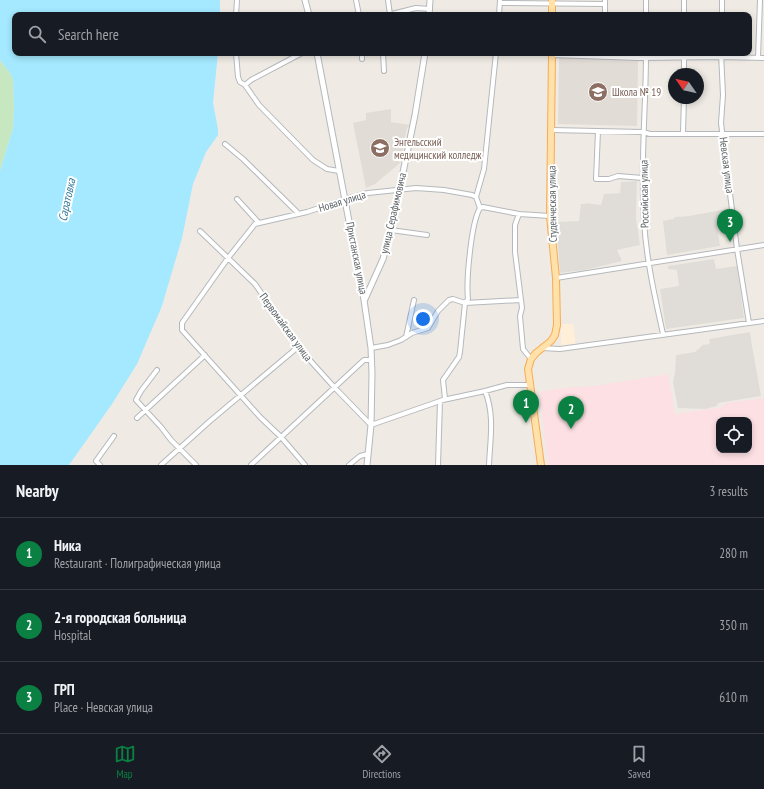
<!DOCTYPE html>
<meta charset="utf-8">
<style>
body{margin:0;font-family:"PT Sans Narrow",sans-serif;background:#20242c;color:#f1f3f6}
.controls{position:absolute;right:12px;bottom:12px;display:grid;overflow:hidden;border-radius:8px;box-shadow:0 2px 6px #0003}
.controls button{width:36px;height:36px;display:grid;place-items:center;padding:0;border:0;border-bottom:1px solid #363941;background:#171b24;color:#f1f3f6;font:20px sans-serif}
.compass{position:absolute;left:668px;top:68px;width:36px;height:36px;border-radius:50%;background:#171b24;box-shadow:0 2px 6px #0003;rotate:304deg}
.you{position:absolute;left:423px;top:319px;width:14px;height:14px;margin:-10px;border:3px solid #fff;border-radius:50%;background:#1a73e8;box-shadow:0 0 0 6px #1a73e833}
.badge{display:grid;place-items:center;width:26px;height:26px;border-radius:50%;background:#0b8043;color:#fff;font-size:13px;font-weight:700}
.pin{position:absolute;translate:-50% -33px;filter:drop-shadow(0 1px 2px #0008)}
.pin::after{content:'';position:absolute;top:21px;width:14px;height:12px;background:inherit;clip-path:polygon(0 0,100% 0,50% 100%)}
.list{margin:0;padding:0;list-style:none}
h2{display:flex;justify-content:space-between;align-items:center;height:52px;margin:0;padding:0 16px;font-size:17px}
h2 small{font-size:13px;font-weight:400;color:#9ea1a6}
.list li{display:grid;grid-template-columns:26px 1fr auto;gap:12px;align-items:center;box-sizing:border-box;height:72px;padding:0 16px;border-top:1px solid #363941}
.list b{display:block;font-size:15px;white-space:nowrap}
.list p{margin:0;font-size:13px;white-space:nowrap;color:#9ea1a6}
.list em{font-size:13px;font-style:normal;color:#9ea1a6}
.icon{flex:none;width:22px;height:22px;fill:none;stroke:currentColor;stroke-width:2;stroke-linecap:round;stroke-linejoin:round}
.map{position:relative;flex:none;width:764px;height:465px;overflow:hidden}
.search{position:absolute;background:#171b24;box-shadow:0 2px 6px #0003;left:12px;right:12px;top:12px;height:44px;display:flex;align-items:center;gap:10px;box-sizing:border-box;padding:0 14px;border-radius:8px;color:#9ea1a6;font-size:15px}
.sheet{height:268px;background:#171b24}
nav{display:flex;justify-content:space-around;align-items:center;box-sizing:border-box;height:56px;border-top:1px solid #363941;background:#171b24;font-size:11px;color:#9ea1a6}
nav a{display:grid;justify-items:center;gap:2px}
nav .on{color:#0b8043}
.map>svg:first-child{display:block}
.commercial{fill:#ffefd9}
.industrial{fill:#e0ddd8}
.education{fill:#e1dcd5}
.medical{fill:#fce0e3;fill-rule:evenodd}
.green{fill:#c7e7c0}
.water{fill:#a4e9ff}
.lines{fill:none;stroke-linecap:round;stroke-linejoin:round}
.minor-casing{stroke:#b5b8bc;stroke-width:6}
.tertiary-casing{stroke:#b5b8bc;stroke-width:7}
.primary-casing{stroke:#f6ab56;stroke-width:8}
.minor{stroke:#fff;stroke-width:4}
.tertiary{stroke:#fff;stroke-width:5}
.primary{stroke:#ffe1a9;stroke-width:6}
.labels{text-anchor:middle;stroke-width:4;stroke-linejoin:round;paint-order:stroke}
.education-label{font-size:11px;fill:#785e54;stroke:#fff;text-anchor:start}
.street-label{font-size:11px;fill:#5c6265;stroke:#fff}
.water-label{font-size:12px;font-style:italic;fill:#36799a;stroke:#fff}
</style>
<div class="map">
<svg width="764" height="465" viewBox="0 0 764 465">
<rect width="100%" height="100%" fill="#efebe4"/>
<path class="commercial" d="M561,324H573L576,346L561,348Z"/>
<path class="industrial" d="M637,181L636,218L640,245L617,250L622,261L585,270L560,273L556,222L579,221L581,204H586V203L601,205L604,194L620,193L621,182Z
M728,209L730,224L717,226L720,246L667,255L663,221L673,219L675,217L689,216Z
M714,259L716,269L737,266L744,318L666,329L660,289L679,286L677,270L668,269V266Z
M750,332L752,346L761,396L718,403L717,406L705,409L678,408L673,382L675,373L676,355L695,352L703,345L710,344L709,339Z"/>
<path class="education" d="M559,58L638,60L637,126L558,124Z
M391,109V122L410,125L407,128L405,137L401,159L399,161L400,163L375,184L366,188L353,123L366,120V113Z"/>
<path class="medical" d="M668,374L675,414L722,407L727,403L764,398V465H548L539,392L561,388L594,386ZM719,420H749V450H719Z"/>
<path class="green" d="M0,60L10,73L13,80L14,109L13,128L0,171Z"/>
<path class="water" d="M0,0H220V15H15V53H218L213,103L218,129V135L206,152L193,184L182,238L162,306L137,364L112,404L69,465H0V171L13,128L14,109L13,80L10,73L0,60Z"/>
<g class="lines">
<g class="minor-casing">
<path id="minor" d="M356,0L359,15
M388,0L390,15
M500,3L605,4
M236,15L237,0
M388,15L416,8L430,9
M499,15L500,0
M605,15V0
M646,15V0
M684,15V0
M722,15V0
M236,53L238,77L240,82L245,85L259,105L313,160L327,169L339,171
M362,53V59
M383,53L384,71
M646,53C646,109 640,165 644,220C646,259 655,297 663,334
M721,53L723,95L721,123L737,249L749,323
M552,55L640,58L721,57L764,58
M758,58L760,0
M684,74V53
M245,85L251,80L302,53
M551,130L643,132L650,134H764
M598,131L596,179H609L618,176L643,178
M683,133L684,98
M225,144L243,159L298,213
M476,197L484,169L496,53
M237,199L259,223
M519,214L515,225V252L522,308L520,316L523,349L531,359
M391,230L427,235
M200,231L255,284L298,347L335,388L371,425L443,400L485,391L507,385H531
M556,278L764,245
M406,337L414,300
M371,348L388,345L401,340L412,333L428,328L438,311L449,300L453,299L465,303L521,300
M542,348L560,349L764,321
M157,370L141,391L136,400L161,427L171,440L196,465
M485,391C495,415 490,440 489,465
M445,399L443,380L459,357L460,352L465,303L468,299C466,281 471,223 480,208
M137,418L205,355
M100,465L96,461L114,436
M161,465L210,421L298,347
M251,465L364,360H372
M305,465L281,437L260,417L182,330V323L228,258L255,224L307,212L346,199L368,193L416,188L444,190L472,195L476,197L480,208L483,207L519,214L550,216
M349,465L360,456L368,454
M438,465L440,401"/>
</g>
<g class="tertiary-casing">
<path id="tertiary" d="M305,0L309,15
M429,15L430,0
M317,53L364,300L371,348L372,373L371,425L367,465
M365,299L383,259L391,230L415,115L425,53"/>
</g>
<g class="primary-casing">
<path id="primary" d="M552,15V0
M541,465L528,369L531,359L536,353L551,341L555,335L557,325L556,278L550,216L552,53"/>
</g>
<use href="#minor" class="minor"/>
<use href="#tertiary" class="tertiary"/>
<use href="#primary" class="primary"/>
</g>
<defs>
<g id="school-disc" transform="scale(1)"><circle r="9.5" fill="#8d6e63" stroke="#fff"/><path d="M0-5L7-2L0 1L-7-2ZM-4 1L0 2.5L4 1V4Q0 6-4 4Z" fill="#fff"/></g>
<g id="university-disc" transform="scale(1)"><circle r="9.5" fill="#8d6e63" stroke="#fff"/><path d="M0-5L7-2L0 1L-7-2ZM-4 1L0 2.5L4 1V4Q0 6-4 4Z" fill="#fff"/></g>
</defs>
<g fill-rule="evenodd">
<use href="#school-disc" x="598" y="92"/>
<use href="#university-disc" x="380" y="148"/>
</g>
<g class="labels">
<g class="education-label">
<text x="612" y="96">Школа № 19</text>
<text x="394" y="146">Энгельсский<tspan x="394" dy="13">медицинский колледж</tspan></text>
</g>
<g class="street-label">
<text transform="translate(727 165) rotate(83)" y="4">Невская улица</text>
<text transform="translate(644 194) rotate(-91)" y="4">Российская улица</text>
<text transform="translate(342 201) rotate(-17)" y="4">Новая улица</text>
<text transform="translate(552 204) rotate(-91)" y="4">Студенческая улица</text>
<text transform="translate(393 213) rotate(-77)" y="4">улица Серафимовича</text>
<text transform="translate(357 258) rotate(79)" y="4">Пристанская улица</text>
<text transform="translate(286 327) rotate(54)" y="4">Первомайская улица</text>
</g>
<g class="water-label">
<text transform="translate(67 200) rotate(-78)" y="4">Саратовка</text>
</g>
</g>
</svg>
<div class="controls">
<button><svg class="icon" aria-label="locate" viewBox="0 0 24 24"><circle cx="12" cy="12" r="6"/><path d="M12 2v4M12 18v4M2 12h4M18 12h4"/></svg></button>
</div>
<svg class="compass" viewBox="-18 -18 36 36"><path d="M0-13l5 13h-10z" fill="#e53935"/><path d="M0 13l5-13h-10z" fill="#9ea1a6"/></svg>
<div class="you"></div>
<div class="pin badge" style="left:526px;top:423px">1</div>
<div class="pin badge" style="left:571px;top:429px">2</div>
<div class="pin badge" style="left:730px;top:242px">3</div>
<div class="search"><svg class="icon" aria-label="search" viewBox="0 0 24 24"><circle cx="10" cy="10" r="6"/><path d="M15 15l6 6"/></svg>Search here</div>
</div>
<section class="sheet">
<h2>Nearby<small>3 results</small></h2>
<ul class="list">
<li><span class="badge">1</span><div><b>Ника</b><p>Restaurant · Полиграфическая улица</p></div><em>280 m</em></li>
<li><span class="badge">2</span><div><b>2-я городская больница</b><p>Hospital</p></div><em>350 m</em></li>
<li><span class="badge">3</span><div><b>ГРП</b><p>Place · Невская улица</p></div><em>610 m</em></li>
</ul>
</section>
<nav>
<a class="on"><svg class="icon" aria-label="map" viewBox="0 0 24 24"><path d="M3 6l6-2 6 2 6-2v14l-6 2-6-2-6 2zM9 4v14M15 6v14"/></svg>Map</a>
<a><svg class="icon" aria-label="directions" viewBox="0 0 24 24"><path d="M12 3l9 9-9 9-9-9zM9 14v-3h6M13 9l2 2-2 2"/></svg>Directions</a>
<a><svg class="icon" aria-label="saved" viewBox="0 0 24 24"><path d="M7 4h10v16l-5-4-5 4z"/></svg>Saved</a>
</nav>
